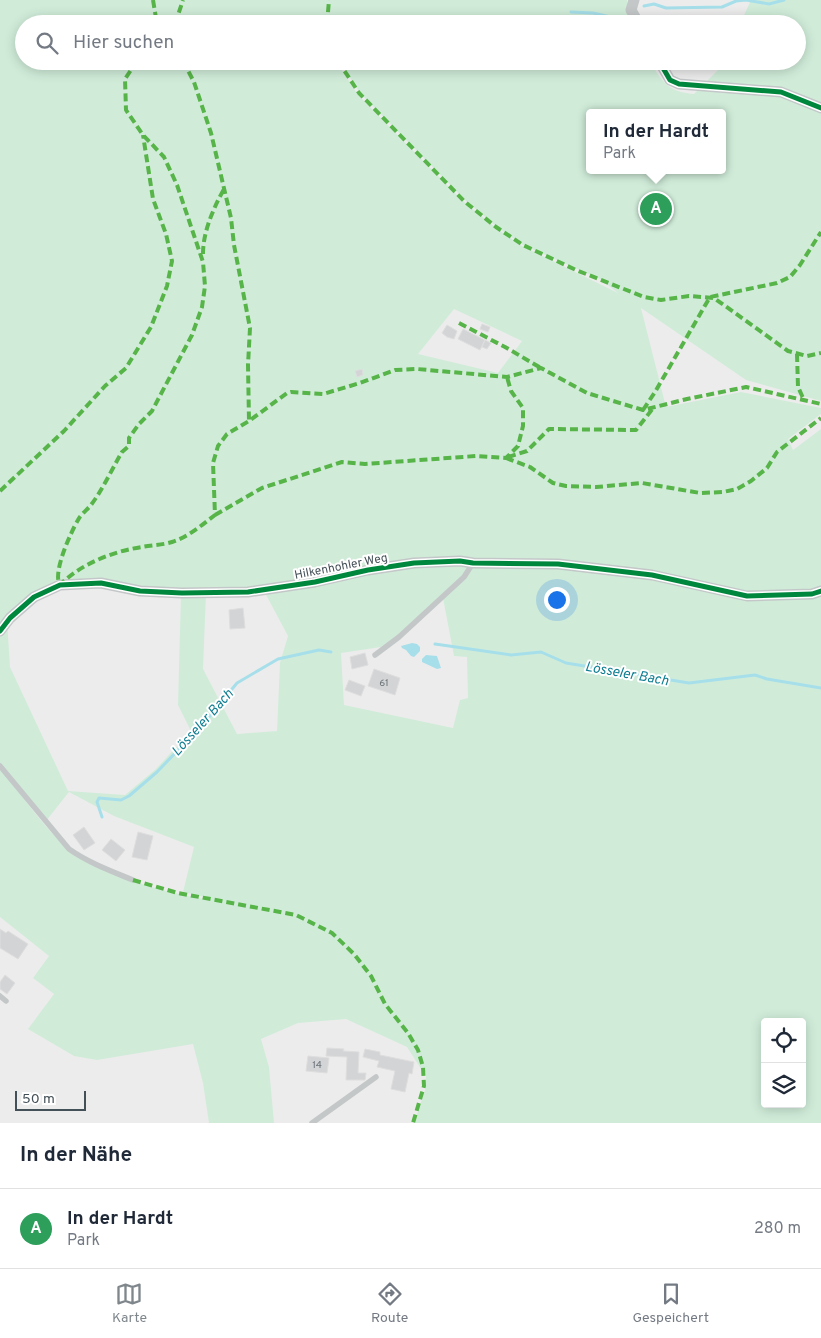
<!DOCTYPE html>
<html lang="de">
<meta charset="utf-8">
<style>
body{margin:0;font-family:Overpass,sans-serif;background:#f2f2f3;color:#1f2937}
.controls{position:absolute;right:15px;bottom:15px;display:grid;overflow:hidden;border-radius:5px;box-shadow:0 2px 12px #0003}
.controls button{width:45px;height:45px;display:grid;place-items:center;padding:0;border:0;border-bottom:1px solid #e0e1e3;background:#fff;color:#1f2937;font:25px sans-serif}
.scale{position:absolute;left:15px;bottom:12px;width:71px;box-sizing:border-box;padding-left:5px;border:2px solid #445058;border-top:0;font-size:14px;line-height:18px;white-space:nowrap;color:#445058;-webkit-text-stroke:4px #fff;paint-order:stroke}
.you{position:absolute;left:556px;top:599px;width:18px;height:18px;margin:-12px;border:4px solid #fff;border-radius:50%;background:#1a73e8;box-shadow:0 0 0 8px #1a73e833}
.badge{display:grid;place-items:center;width:32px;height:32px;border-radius:50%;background:#7f878c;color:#fff;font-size:16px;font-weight:700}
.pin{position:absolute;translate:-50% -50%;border:2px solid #fff;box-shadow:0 1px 5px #0006}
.popup{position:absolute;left:586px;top:109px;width:140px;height:65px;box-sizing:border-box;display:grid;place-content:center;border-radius:5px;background:#fff;filter:drop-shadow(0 1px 4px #0005);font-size:16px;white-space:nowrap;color:#747a83}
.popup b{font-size:19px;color:#1f2937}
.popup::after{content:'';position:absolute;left:50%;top:100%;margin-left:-10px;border:10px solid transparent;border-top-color:#fff}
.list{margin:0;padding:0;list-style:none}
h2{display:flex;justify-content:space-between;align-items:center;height:65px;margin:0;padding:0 20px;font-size:21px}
h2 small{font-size:16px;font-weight:400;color:#747a83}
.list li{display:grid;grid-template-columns:32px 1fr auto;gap:15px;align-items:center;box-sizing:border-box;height:80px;padding:0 20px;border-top:1px solid #e0e1e3}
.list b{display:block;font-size:19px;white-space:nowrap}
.list p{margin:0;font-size:16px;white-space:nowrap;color:#747a83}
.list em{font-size:16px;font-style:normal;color:#747a83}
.icon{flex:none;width:28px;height:28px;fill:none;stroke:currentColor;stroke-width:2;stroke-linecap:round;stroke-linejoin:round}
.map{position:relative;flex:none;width:821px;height:1123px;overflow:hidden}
.search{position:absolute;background:#fff;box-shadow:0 2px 12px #0003;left:15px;right:15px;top:15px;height:55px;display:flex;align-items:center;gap:12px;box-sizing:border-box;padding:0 18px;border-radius:28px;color:#747a83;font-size:19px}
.sheet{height:145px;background:#fff}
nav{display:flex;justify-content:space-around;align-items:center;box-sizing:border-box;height:70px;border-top:1px solid #e0e1e3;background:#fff;font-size:14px;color:#747a83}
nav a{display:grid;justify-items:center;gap:2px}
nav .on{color:#7f878c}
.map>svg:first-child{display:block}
.green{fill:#d0ecd9;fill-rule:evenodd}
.water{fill:#a6dfea}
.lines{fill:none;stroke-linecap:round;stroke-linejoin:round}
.stream{stroke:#a6dfea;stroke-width:3}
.building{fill:#d3d4d5;stroke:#dededf}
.service{stroke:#c4c7c8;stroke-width:5.5}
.minor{stroke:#c4c7c8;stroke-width:11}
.quiet{stroke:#57b448;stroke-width:4;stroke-dasharray:8 4;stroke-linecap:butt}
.cycleway-casing{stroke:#fff;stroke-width:8}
.cycleway{stroke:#00873e;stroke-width:5}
.labels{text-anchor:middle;stroke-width:4;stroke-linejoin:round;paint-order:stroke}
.number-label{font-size:10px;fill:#697278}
.street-label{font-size:12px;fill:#445058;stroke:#fff}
.water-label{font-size:14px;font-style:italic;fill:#0f7e92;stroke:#fff}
</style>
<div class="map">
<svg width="821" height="1123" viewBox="0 0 821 1123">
<rect width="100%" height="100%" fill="#edecec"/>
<path class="green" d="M0,0H627L628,24H24V61H336L358,95L463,201L496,228L522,246L618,293L600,279L523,245L497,227L465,200L360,93L339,61H649C663,82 668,92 694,94L722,66L724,61H797V24H740L751,0H821V401L746,380L641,308L666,407L741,392L821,408V414L788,439L793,450L821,429V589L812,592L746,593L653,573L557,562L460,559L414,561L368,568L313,581L247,589L182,591L140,589L102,581L61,583L34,595L7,620L10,667L68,791L125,795L156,769L191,731L178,705L181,594H206L203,669L237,734L277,731L280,663L288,636L264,591C282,589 300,587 318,583C363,574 424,556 470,564L463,575L398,635L381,647L341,653L344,705L453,728L460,700L468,698L467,657L454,656L443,598L465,578L473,565L558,566L652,578L746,599L812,597L821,594V1123H414L426,1087V1072H423L407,1047L346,1019L298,1023L261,1039L269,1067L274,1123H209L203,1083L193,1044L97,1060L74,1056L28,1029L54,994L33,978L49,956L0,917V768C22,795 43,827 69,850C96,874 168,893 204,899L205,897L183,892L194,847L114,816L69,792L46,821L0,763ZM590,113H722V170H590ZM454,309L522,341L498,373L418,354ZM765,1022H802V1104H765Z"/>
<path class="water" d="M412,643L417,644L420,647V651L414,657L411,656L406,650L402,648L401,646Z
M426,655L437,656L441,668L437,669L422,662V659Z"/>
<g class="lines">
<path class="stream" d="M644,6L654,4L666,8L722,7L736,1L746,0L769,4L784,0
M571,12L593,13L624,20L630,16
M435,644L511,655L541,652L566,663L689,683L755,675L767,679L821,688
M102,817L97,802L99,798L121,800L129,796L157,772L204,723L237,683L278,659L319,650L331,652"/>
</g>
<path class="building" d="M482,324L490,327L488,332L480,329Z
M447,325L457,331L454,339L447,337L442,333Z
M463,329L485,340L480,350L458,339Z
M485,340L491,343L487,349L482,347Z
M362,369L363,375L357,377L355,371Z
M243,608L245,628L230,629L229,610Z
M365,653L368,665L352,669L350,657Z
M374,669L400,678L395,695L368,686Z
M349,680L365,686L361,696L345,690Z
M84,827L95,843L84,850L73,835Z
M138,832L153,836L147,860L132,857Z
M111,839L125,850L116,861L102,850Z
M0,929L6,933L8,931L28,944L18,959L0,948Z
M5,975L15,983L7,994L0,989V982Z
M327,1048L344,1049L343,1051L359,1052L358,1073H366L365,1080H346L347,1057L326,1056Z
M365,1049L380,1052V1055L414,1062L412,1074L409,1073L405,1092L391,1089L395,1071L377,1067L379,1061L363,1057Z
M308,1056L329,1058L327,1073L306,1071Z"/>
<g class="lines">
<path class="service" d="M375,655L399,637L464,577L473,563
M0,766L69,849C89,863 111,871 133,880
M0,996L6,1001
M312,1123L376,1077"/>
<path class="minor" d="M634,0L631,10L639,24
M659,61L670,80L679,84L781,92L821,108
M0,631L10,618L34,597L60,585L101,583L140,591L182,593L248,592L315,582L368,570L414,563L460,561L473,563L558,564L652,575L747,596L812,594L821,591"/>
<path class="quiet" d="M153,0L157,24
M175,24L183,0
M327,24L329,0
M137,61L125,79L126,110L143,135L164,157L177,185L203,262L205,286L202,307L192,335L152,411L139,424L129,438V446L122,452C112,469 103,489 91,505C87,510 81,514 78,520C71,532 52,573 60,585C80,564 114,551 142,547C152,545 163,545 172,542C188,537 202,525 215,515L213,463L218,446L227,434L249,421L287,393L291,392L323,394L360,383L395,370L417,369L507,377L541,368L587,393L643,410L687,399L746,387L821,404
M183,61L194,82L211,133L231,218L234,245L250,328L248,365L249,421
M338,61L359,93L464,201L496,227L523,245L576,270L644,297L661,300L689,296L714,298L788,351L807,356L821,353
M203,254C203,232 213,209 224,189
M459,323L505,347L541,368
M797,354L798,387L804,400
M643,410L655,392L710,297L777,283L790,277L800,265L821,232
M508,457L527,451L549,429L636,430L654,407
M506,458L530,467L553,483L566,486L596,487L642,483L700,493L723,492L737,489L751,481L767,468L777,452L821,418
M0,491L64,431L105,386L126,368L151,327L167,286L172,261L166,234L153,199L143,135
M215,515L262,488L342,462L365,464L476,456L506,458L518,446L523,426V408L511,391L507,377
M133,880L178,893L296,915L332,933L354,954L371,976L385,1004L408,1033L418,1050L423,1067L424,1086L413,1123"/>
<g class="cycleway-casing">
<path id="cycleway" d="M659,61L670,80L679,84L781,92L821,108
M0,631L10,618L34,597L60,585L101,583L140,591L182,593L248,592L315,582L368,570L414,563L460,561L473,563L558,564L652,575L747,596L812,594L821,591"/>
</g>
<use href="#cycleway" class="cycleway"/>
</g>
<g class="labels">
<g class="number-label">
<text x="384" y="686">61</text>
<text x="317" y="1068">14</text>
</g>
<g class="street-label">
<text transform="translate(341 566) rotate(-11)" y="4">Hilkenhohler Weg</text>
</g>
<g class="water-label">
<text transform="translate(627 673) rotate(10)" y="5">Lösseler Bach</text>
<text transform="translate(202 722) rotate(-48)" y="5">Lösseler Bach</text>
</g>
</g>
</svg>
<div class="controls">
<button><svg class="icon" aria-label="locate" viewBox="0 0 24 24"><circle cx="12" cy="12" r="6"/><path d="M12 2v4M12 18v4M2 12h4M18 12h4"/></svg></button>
<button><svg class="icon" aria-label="layers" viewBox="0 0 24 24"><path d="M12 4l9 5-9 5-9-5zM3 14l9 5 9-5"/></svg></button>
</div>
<div class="scale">50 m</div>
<div class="you"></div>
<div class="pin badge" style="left:656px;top:209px;background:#2e9e5b">A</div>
<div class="popup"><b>In der Hardt</b>Park</div>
<div class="search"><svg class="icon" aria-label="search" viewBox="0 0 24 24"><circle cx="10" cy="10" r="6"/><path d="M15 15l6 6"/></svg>Hier suchen</div>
</div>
<section class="sheet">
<h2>In der Nähe<small></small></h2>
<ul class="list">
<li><span class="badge" style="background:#2e9e5b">A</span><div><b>In der Hardt</b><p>Park</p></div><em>280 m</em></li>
</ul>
</section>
<nav>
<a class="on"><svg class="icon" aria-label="map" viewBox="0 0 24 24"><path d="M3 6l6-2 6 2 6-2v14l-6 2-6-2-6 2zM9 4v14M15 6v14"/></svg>Karte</a>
<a><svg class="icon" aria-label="directions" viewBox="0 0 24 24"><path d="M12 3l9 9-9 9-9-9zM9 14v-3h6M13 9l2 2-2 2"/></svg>Route</a>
<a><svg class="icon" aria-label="saved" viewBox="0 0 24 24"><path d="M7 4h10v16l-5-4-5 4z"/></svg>Gespeichert</a>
</nav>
